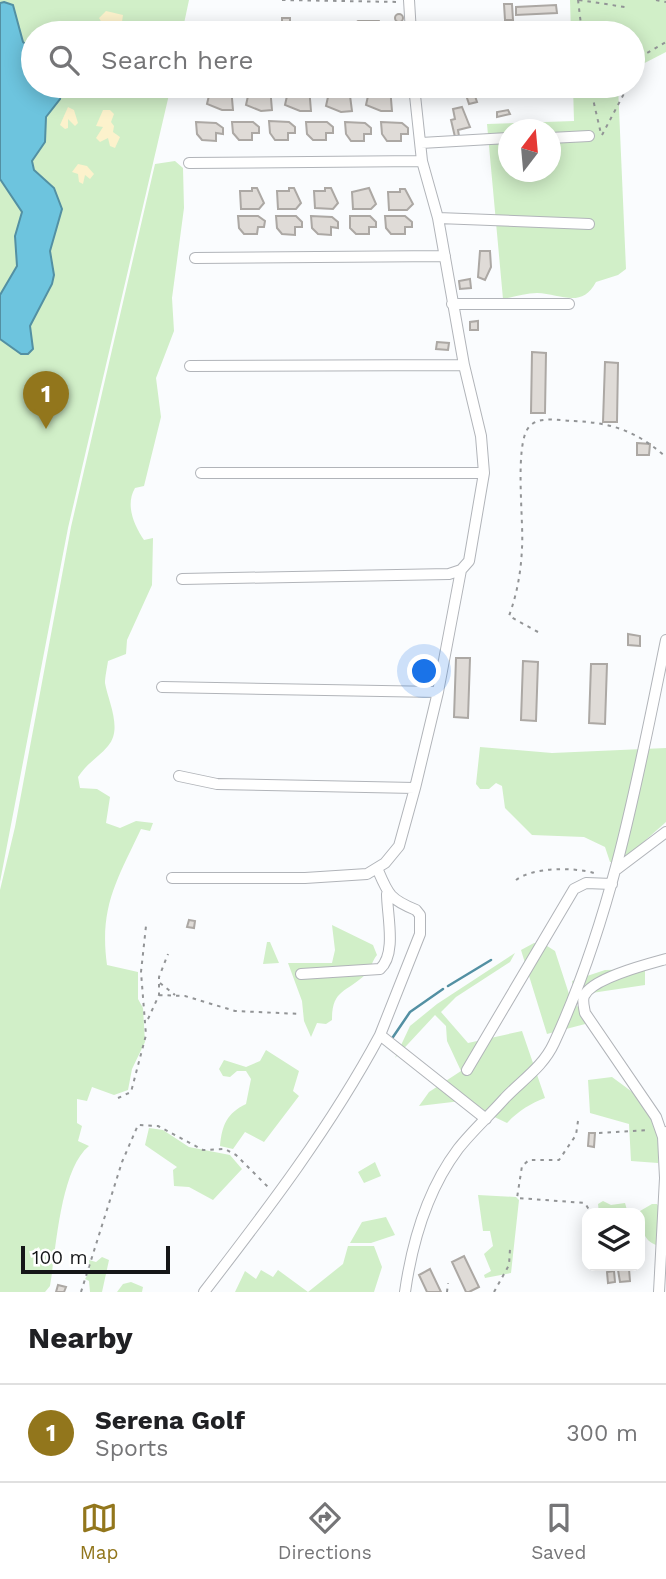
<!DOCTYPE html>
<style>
body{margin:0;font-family:"Work Sans",sans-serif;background:#f6f6f6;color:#202124}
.controls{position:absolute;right:21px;bottom:21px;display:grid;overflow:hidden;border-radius:14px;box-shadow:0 4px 18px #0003}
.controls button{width:63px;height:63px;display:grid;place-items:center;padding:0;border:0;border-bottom:2px solid #e0e0e0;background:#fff;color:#202124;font:35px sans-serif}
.compass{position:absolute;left:498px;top:119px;width:63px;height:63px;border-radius:50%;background:#fff;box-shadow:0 4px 18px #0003;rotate:16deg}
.scale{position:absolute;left:21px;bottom:18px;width:149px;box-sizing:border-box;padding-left:7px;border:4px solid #151618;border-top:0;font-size:19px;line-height:24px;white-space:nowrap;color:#151618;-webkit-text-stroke:5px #fff;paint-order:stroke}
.you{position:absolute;left:425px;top:672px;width:24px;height:24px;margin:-18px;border:5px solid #fff;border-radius:50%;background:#1a73e8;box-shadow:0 0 0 10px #1a73e833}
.badge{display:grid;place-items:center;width:46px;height:46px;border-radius:50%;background:#92761c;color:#fff;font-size:23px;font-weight:700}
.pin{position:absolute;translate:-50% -58px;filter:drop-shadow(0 2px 4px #0008)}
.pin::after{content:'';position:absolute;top:37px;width:24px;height:21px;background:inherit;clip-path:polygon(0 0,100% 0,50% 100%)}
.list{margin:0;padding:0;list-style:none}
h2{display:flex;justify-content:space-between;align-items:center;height:91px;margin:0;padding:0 28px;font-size:30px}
h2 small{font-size:23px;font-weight:400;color:#757577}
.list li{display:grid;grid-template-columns:46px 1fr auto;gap:21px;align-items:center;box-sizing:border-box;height:98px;padding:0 28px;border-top:2px solid #e0e0e0}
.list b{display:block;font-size:26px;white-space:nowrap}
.list p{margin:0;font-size:23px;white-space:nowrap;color:#757577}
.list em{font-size:23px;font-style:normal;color:#757577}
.icon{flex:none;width:38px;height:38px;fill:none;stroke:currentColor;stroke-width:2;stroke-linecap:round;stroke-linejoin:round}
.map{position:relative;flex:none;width:666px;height:1292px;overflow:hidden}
.search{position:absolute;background:#fff;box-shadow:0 4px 18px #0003;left:21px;right:21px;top:21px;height:77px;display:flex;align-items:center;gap:18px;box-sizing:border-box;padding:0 24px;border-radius:38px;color:#757577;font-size:26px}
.sheet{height:189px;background:#fff}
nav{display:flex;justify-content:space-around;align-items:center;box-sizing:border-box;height:98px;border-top:2px solid #e0e0e0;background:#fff;font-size:19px;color:#757577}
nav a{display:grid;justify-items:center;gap:4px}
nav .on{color:#92761c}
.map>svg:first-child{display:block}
.green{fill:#d1efc8;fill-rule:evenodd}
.sand{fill:#fcf2cc}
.water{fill:#6dc4de;stroke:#5390a3;stroke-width:2}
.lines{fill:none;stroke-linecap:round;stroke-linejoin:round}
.stream{stroke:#5390a3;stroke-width:2.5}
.building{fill:#dfdbd7;stroke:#aca8a4;stroke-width:2}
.minor-casing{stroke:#b1b4b9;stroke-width:12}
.path{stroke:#929496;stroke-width:2;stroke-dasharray:3.5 5;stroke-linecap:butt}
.minor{stroke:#fff;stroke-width:10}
</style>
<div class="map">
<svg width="666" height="1292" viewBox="0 0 666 1292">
<rect width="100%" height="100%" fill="#fafcfe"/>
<path class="green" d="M0,0H189L182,33H33V86H171L68,528L0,882Z
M570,0H666V52L633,69V33H571Z
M573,86H618L626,269L618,275L596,282C582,309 561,294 537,293C526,293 514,297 503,299L487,124L574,121ZM508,130H550V172H508Z
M175,161L183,168L184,208L172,298L174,331L156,378L161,417L144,486L135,488C125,505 134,525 144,540L153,538L152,585L127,640L126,654L108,661C107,668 105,677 105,683C108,701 123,729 108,746C98,758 88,762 78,777L80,788L97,789L110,797L106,823L120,828L136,821L153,823L150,831L141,829C117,880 99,907 107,965L138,972V999L143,1008L145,1042L132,1069L128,1090L114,1095L92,1087L87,1101L77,1099V1123L82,1126L78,1141L89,1146C60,1169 56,1251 50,1286L45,1292H0V890L15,827L71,527L155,164Z
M480,747L552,753L666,748V822L621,862H610L605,847L584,837L532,835L505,808L502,786L496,783L489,789H480L476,784Z
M332,925L373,945L377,955C372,961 371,969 366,974C346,993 332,989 332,1020L326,1024L317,1023L311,1037L304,1021L302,1001L288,963H332L335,950Z
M267,942H270L279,963L263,964Z
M534,943L544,944L555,951L569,994L589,1023L547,1034L521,950Z
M515,953L510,962L456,997L441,1012L468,1043L522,1031L545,1098C531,1103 517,1112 507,1123L461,1101L419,1106L429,1092L461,1071L447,1041L446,1026L435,1015L395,1058L410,1026L437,1004Z
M645,969V985L585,994L573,987L572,981L605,970Z
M266,1050L299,1071L293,1091L299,1096L264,1142L245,1132L233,1149L220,1146C222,1125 227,1113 246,1104L251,1079L246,1071H237L230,1077L223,1076L219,1069L224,1060L246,1067L260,1061Z
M612,1077C651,1105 660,1114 658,1163L631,1161L629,1124L590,1113L588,1080Z
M149,1128L163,1130L189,1147L230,1155L242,1169L213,1200L189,1187L174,1186L173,1170L177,1167L145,1145Z
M375,1162L381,1176L364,1183L358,1172Z
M478,1195L516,1197L519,1200L511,1273L485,1278L484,1275L491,1271L484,1254L493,1246L490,1231H483Z
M603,1201L611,1205L625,1203L627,1210L625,1213H599L598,1204Z
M652,1204H657L660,1209L656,1245C643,1241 639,1224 640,1211Z
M386,1217L395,1235L371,1243H350L362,1222Z
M348,1246H374L382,1267L374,1292H308L343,1264Z
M102,1257L109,1260L102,1292H90L89,1281L85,1279L90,1270L89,1260L96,1262Z
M261,1270L273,1277L278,1270L308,1292H235L245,1271L256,1279Z
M131,1282L143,1287L142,1292H117L123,1284Z"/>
<path class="sand" d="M106,11L123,15L122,22L112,24L122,33H108L99,18Z
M68,107L74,110L78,123L75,126L68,119V128L65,129L60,125Z
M103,110H110L114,114L111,122L114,126L113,132L120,137L115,148L110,146L108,138L100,142L96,138L103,127L96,126Z
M78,164L87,166L94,174L90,179L85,175L83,184L79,182L78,174L72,172Z"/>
<path class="water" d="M4,2L13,5L23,42L33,50V86H62L60,99L46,117L45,142L32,161L34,170L54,188L62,209L50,251L54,275L52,284L30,326L33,349L28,354H21L0,339V295L17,266L15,236L22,212L0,179V3Z"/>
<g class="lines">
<path class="stream" d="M448,986L491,960
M393,1037L410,1012L443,989"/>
</g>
<path class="building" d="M504,4H512L513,20H505Z
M556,5L557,13L516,15V7Z
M395 18a4 4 0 1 1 8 0a4 4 0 1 1-8 0Z
M282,18H290V26L282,25Z
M358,21H379L382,26L378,27L385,29V32L347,33V29Z
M240,23H251L252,29H247V33H232Z
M282,25L292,26V33H274V29H282Z
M254,86L270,87L272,110L261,111L246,105L250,87Z
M293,86L309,87L311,111H300L285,105L289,87Z
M334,86L349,88L352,111L341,112L326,106L330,88Z
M374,86L390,87L392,111H381L366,105L370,87Z
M512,86H558V87L512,90Z
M211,87H231L233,110H222L207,104Z
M473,90L477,102L469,104L465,92Z
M462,107L470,127L458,130L459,136L455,137L451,120L455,119L453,109Z
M508,110L510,114L497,117V112Z
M269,121L289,122L295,127V133H288V140H275L270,133Z
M196,122L216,123L223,128V134L216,133V141L202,140L197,134Z
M232,122H253L259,127V133H252V140H239L233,133Z
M306,122H327L333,127V133H326V140H313L307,134Z
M345,122L365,123L371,128V134H364V141H351L346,134Z
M381,122L402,123L408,128V134H401V141H387L382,134Z
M252,188H257L264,203L259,209H241L240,191H252Z
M289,188H294L301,203L296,209H278L277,191H289Z
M325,188H331L338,203L333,209L315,208L314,191H325Z
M369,188L376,204L371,209H353L352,192Z
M400,189H405L413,204L407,210H389L388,192H400Z
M238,216H258L265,221L264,227H258L257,234H244L239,228Z
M276,216H296L302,222V227H295V235L282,234L277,228Z
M311,216L332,217L338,222V228L331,227V235L318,234L312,228Z
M350,216H370L376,222V227H369V234H356L350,228Z
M385,216H405L412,222V227H405V234H391L386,228Z
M480,251H490L491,267L485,280L478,277Z
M470,279L471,288L460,289L459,281Z
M478,321V330H470V322Z
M437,342L449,343L448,350L436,349Z
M532,352L546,353L545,413H531Z
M605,362L618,363L617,422H603Z
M637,443L650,444L649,455H637Z
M628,634L640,636V646L628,645Z
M456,658H470L468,718L454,717Z
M523,661L538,662L536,721L521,720Z
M591,664H607L605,724L589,723Z
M189,920L195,921L194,928L187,927Z
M589,1133H595L594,1147L588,1146Z
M464,1256L479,1287L469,1292H466L452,1262Z
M430,1269L441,1292H427L419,1275Z
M629,1269L630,1281L620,1282L618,1270Z
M614,1271L615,1282L608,1283L607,1272Z
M58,1285L66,1287L64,1292H56Z"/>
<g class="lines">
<g class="minor-casing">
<path id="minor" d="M409,0L411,33
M550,138L589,136
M421,143L508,138
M189,163L422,161
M438,218L589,224
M195,258L445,256
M452,304H569
M190,366L464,365L438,218L422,161L414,86
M201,473H484
M182,579L449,574L461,570L469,561L484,473L481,436L464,365
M162,687L438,692
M179,776L217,784L415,788
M377,868C388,894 389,899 416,910L420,915V934L380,1035
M617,869L666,832
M172,878H305L367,874L385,863L399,846L415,788L438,692L461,570
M301,974L380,969C397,954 387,915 387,894
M467,1070L574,889L586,883L612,884
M663,1137L656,1117L585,1013C584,1007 582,1001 584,996C592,978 648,964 666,959
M204,1292C268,1209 330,1128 380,1035L486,1119
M405,1292C412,1243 428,1189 458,1149C472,1131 490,1115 505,1098C522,1080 543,1067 554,1043C613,916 638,777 666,640
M659,1292L665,1178L663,1137L666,1132"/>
</g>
<path class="path" d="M282,0L400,2
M578,0L582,33
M579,0L625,7
M656,0L666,2
M633,72L637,59L666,42
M590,86L601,134
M602,135L628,86
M538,632L509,616C517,594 521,572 522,548C524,522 514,444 529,427C539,415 560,421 574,421C613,423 636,431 666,457
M516,880C533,867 573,867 594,873
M160,983L175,995
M159,995L185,996L235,1011L301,1014
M148,1019L159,995V977L168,954
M118,1098L131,1092L146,1035L141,972L146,926
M578,1121L576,1135L559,1160H529L522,1166L517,1198L585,1203L591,1213
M599,1133L649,1130
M81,1292L122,1162L138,1125L158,1126L203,1150L225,1149L236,1155L269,1188
M447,1292L448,1283
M494,1292L509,1265L510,1249"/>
<use href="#minor" class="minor"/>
</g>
</svg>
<div class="controls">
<button><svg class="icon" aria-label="layers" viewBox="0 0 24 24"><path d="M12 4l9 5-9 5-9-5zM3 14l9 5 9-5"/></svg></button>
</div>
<svg class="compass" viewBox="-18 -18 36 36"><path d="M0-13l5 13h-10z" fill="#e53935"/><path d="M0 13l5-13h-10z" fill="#757577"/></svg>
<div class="scale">100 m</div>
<div class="you"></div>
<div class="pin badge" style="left:46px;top:429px">1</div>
<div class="search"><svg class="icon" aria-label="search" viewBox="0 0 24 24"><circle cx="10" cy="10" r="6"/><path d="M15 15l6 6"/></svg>Search here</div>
</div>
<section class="sheet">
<h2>Nearby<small></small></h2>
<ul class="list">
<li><span class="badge">1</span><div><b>Serena Golf</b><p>Sports</p></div><em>300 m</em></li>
</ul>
</section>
<nav>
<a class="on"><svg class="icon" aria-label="map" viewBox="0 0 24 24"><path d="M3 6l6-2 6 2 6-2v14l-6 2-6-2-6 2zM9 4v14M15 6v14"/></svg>Map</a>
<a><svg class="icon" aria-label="directions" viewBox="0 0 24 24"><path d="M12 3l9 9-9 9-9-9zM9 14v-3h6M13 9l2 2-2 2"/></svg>Directions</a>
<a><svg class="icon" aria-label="saved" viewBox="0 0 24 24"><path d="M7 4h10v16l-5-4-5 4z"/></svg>Saved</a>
</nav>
